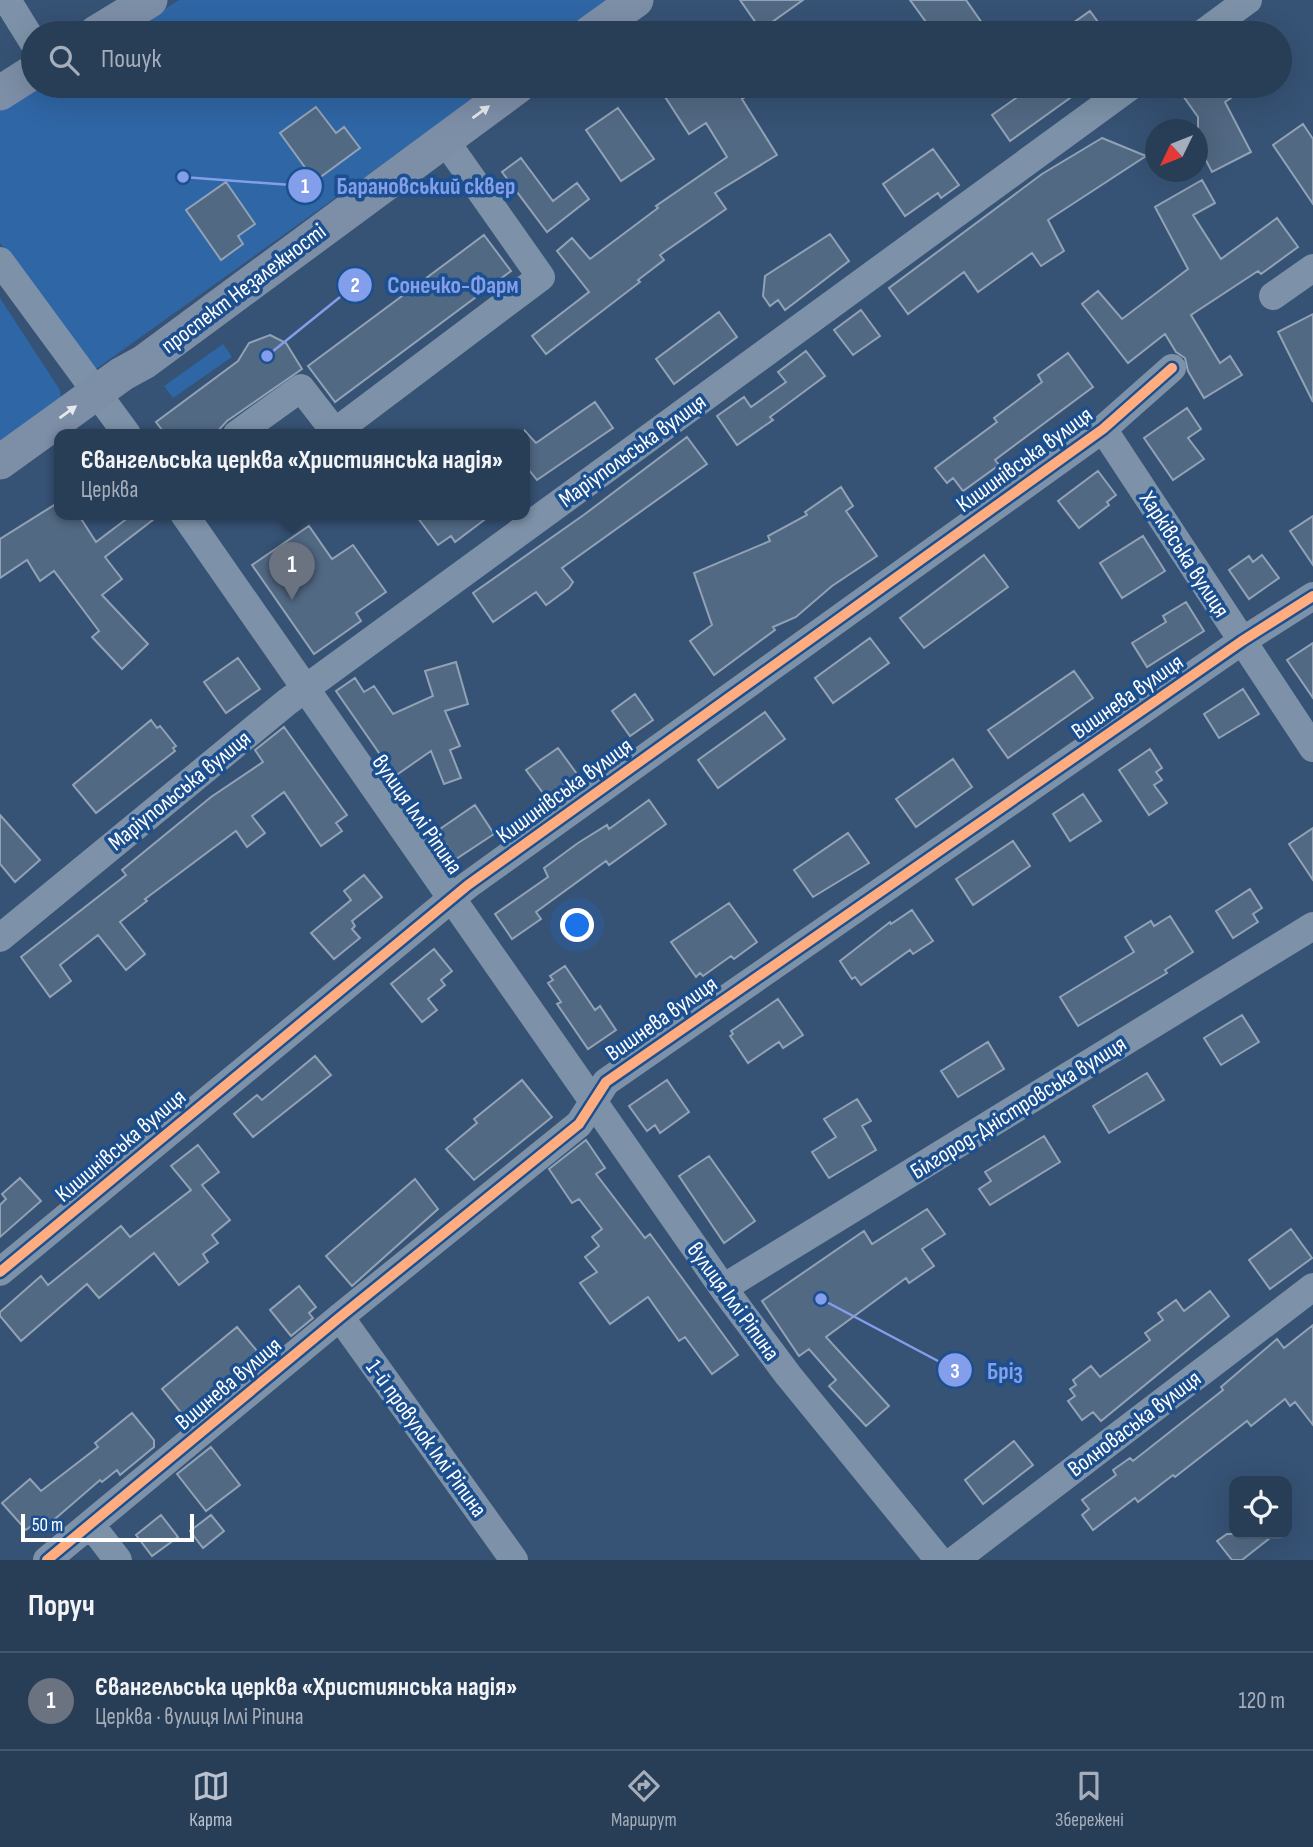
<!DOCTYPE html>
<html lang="uk">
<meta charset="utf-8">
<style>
body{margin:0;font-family:"Sofia Sans Condensed",sans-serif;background:#30455d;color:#f1f3f6}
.controls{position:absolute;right:21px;bottom:21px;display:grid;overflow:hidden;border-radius:14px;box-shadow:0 7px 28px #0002}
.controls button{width:63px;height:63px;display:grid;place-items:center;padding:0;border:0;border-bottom:2px solid #44576d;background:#283e57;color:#f1f3f6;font:35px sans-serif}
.compass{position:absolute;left:1145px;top:119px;width:63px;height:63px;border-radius:50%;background:#283e57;box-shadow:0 7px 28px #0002;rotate:227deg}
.scale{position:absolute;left:21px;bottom:18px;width:173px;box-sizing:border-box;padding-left:7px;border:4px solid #fff;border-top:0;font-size:19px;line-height:24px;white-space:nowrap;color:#fff;-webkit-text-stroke:5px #1b4f8f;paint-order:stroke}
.you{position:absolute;left:578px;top:926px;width:24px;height:24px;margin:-18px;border:5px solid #fff;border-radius:50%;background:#1a73e8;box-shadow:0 0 0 10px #1a73e833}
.badge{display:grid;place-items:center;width:46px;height:46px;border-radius:50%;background:#b9c2ce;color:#fff;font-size:23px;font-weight:700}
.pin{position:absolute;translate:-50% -58px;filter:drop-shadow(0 2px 4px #0008)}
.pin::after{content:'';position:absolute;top:37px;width:24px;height:21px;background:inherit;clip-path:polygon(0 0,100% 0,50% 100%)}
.popup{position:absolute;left:54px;top:429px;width:476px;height:91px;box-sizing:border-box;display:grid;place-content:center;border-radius:14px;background:#283e57;filter:drop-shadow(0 2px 5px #0005);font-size:23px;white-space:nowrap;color:#a5aeba}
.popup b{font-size:26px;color:#f1f3f6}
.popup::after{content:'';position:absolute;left:50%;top:100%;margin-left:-14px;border:14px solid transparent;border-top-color:#283e57}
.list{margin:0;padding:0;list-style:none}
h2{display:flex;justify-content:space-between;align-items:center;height:91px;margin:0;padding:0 28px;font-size:30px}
h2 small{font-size:23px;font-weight:400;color:#a5aeba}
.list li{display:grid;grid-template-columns:46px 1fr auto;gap:21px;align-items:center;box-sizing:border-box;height:98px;padding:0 28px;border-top:2px solid #44576d}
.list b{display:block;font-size:26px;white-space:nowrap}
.list p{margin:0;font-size:23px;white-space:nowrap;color:#a5aeba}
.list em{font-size:23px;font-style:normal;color:#a5aeba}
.icon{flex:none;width:38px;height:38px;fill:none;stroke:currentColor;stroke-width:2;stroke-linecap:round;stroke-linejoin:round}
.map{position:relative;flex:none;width:1313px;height:1560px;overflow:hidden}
.search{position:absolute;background:#283e57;box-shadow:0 7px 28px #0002;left:21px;right:21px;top:21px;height:77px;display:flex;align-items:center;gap:18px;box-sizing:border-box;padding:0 24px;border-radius:38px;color:#a5aeba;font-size:26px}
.sheet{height:189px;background:#283e57}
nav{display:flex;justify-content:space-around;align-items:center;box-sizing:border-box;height:98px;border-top:2px solid #44576d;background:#283e57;font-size:19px;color:#a5aeba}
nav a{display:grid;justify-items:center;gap:4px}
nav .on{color:#b9c2ce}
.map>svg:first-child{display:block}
.green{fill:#2f66a5}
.building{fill:#526984;stroke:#92a2b6;stroke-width:2}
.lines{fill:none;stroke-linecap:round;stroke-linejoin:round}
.minor{stroke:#7d92a8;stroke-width:28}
.major{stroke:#7d8ea7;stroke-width:35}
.cycleway-casing{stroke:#1b4f8f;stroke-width:15}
.cycleway{stroke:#ffac80;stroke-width:10}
.oneway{fill:#e5e8ed}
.labels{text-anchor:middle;stroke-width:7;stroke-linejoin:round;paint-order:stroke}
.street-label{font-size:23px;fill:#fff;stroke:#1b4f8f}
.leader{fill:none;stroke:#839eea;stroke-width:2.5}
.callout-dot{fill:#839eea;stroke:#1b4f8f;stroke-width:2.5}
.mark-label{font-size:21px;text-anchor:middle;font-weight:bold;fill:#fff}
.callout-label{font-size:24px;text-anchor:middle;font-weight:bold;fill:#839eea;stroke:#1b4f8f;stroke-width:7;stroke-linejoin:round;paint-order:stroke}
</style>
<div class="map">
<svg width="1313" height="1560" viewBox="0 0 1313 1560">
<rect width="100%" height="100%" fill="#365274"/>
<path class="green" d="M179,0H611L565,33H126Z
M41,86H492L96,369L79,358L0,243V111Z
M0,298L60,390L61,397L0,449Z
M223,344L232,357L173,398L164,386Z"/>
<path class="building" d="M740,0H803L761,30Z
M910,0H966L989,33H934Z
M1090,11L1106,33H1059Z
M658,86H763L742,99L777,155L715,193L726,209L660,255L664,260L638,280L640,282L546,354L532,336L589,292L557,251L572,238L590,259L658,208L656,206L727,157L706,123L689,134Z
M1033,86H1061L1070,98L1010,141L992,115Z
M1176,86H1249L1225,102L1251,152L1212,172L1198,145V117Z
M316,107L336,133L344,127L360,148L315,181L280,133Z
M618,108L654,159L621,181L586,130Z
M1303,124L1313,139V204L1273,145Z
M1102,138L1146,156L1048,220L1064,251L1041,266L1032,253L978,292L964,272L908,314L889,288L1042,174Z
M933,149L959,185L941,198L938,193L905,216L883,184Z
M521,158L553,201L577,183L589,199L547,232L502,172Z
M1202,180L1215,203L1193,215L1221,259L1277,218L1298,247L1261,274L1258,271L1191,315L1220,363L1230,356L1242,375L1204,398L1188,371L1185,358L1176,352L1165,334L1128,363L1082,304L1098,291L1122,319L1188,269L1155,207Z
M226,182L255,224L238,236L243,244L221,260L186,210Z
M830,234L849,261L785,310L778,300L770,306L763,296L765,276Z
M484,235L511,271L335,402L308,366Z
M861,310L880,336L853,355L834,330Z
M719,312L737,337L674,384L656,359Z
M1313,314V402L1278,332Z
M270,335L286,343L302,369L227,421L215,434H165L156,422L238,361L249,343Z
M806,351L825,376L770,417L773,420L737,445L717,416L744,397L751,407L786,382L778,372Z
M1068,353L1093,387L995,460L999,465L963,491L953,478L947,483L935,468L997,422L994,418L1042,382L1038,375Z
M595,402L613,428L537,480L525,465V431L536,443Z
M1187,408L1201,429L1188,438L1204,459L1173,480L1144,438Z
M687,437L707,464L562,568L573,582L569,588L546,605L536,592L493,622L473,593L585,514Z
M1098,471L1116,495L1107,502L1109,505L1079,528L1058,501Z
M841,487L853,506L846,511L877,556L832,586L796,617L773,627L775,630L714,675L690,641L712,625L694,573L770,541L768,536L807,515L805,512Z
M59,502V514H78L96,542L133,514H150L154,519L105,557L122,579L102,595L148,644L122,669L92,637L99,631L54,571L40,581L27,560L0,578V539Z
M415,514H492L455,542L451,536L438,545Z
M1313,516V565L1290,531Z
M309,526L332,559L353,545L386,592L356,613L361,621L314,654L252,565Z
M1143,536L1165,571L1122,598L1100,563Z
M984,555L1008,587L924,648L900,618Z
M1262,555L1279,578L1249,599L1229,570L1249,556L1253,562Z
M1186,602L1204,631L1147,667L1132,643L1166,622L1163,616Z
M870,638L889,663L833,703L815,678Z
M1313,643V698L1287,660Z
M238,658L260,689L226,713L204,682Z
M456,662L468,704L445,711L460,746L450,750L461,778L444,784L431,751L395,776L336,691L355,678L364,692L374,686L393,714L433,696L425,671Z
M1074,671L1093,698L1008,758L988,730Z
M1243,689L1259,714L1219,738L1204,714Z
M635,694L653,720L630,736L612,711Z
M765,712L785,739L718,788L698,760Z
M151,720L157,728L160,726L176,746L173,748L175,751L96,813L73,785Z
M284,727L347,815L336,823L342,831L321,846L284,792L252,816L265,833L247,847L236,831L145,899L147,901L120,922L145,954L126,970L98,935L60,965L71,981L50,997L21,957L126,875L122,870L211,797L263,762L255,750Z
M558,748L577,774L546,797L526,770Z
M1150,749L1162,768L1156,772L1162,780L1154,785L1167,803L1149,815L1119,770Z
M953,759L972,787L916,827L896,799Z
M1083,794L1101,821L1070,841L1053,814Z
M649,800L666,824L609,865L606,861L536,912L541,919L512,939L495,914L548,877L544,868L578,843L607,825L609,829Z
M475,805L494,834L456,859L437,831Z
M0,815L40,860L15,882L0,864Z
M1313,828V880L1289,844Z
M848,833L869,863L813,897L794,870Z
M1013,841L1030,866L973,905L956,879Z
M364,875L382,897L352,921L355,926L352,929L360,938L334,959L311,933L351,900L344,891Z
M1250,889L1262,908L1253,914L1258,922L1233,938L1216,911Z
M729,903L757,942L734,959L731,956L703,976L700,973L696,977L671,942Z
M912,910L933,941L913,954L910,950L861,985L855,977L852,979L840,961L890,922L891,924Z
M1170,916L1193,952L1165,970L1167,973L1078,1026L1060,997L1134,952L1125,937L1151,921L1154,926Z
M434,949L452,971L441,980L445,985L428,999L437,1010L422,1022L391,984Z
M565,966L595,1010L600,1006L616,1030L588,1049L557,1004L561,1002L548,983L553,980L550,976Z
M778,999L803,1035L783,1048L779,1042L748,1063L730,1036L733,1034L731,1031Z
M1242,1015L1259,1042L1221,1065L1204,1038Z
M988,1042L1004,1069L958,1097L941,1071Z
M315,1056L331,1075L253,1137L234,1114L257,1095L262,1100Z
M1147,1073L1164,1100L1109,1133L1093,1106Z
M522,1080L552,1117L474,1180L446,1149L477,1123L474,1119Z
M667,1080L689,1112L660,1133L655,1125L647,1131L629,1106Z
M857,1099L871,1121L862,1126L876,1150L829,1178L812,1152L836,1137L824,1119Z
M1044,1136L1060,1162L990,1205L979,1189L991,1181L985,1172Z
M586,1140L605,1168L596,1174L645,1238L650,1234L738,1355L712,1374L685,1337L679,1341L648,1297L610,1324L580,1283L597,1272L585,1257L599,1246L592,1237L602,1229L579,1199L572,1203L549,1169Z
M198,1145L219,1172L202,1185L230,1220L212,1235L218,1243L203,1254L208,1262L179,1285L154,1253L99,1298L87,1284L21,1341L0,1316V1312L41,1276L48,1285L121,1226L130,1237L191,1190L171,1166Z
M709,1156L755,1221L724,1243L679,1176Z
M20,1178L41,1201L0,1237V1205L6,1199L2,1194Z
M415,1179L438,1209L352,1286L326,1256Z
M927,1209L945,1234L922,1249L934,1266L909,1283L906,1278L826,1337L889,1406L866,1426L829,1386L836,1380L809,1349L799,1356L762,1301L864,1231L872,1244Z
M1291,1229L1312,1258L1270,1289L1249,1260Z
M299,1286L316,1307L309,1313L313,1318L291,1336L270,1310Z
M1210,1291L1229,1316L1101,1421L1093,1412L1082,1420L1068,1401L1075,1396L1070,1389L1076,1385L1073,1380L1091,1366L1100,1377L1150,1340L1145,1333L1163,1320L1158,1313L1176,1300L1184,1311Z
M1313,1325V1425L1295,1402L1290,1406L1285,1399L1251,1426L1247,1421L1175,1477L1173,1475L1138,1502L1135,1498L1093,1530L1082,1515L1089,1509L1082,1500L1116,1475L1113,1470L1130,1458L1133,1461L1223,1390L1221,1387L1277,1339L1284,1348Z
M237,1327L262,1357L187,1420L162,1389Z
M132,1413L154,1440V1447L120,1475L117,1470L102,1482L100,1480L41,1531L35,1523L26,1530L2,1503L30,1479L41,1491L98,1447L95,1443Z
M1014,1441L1033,1465L983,1504L965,1480Z
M211,1447L240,1485L206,1511L177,1474Z
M161,1515L178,1537L152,1556L136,1535Z
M211,1515L224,1531L203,1548L190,1531Z
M1227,1534H1275L1242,1560H1232L1217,1541Z"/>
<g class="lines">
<path class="minor" d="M7,0L33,42
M1203,33L1248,0
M0,261L127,434
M1273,296L1313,268
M1103,429L1313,748
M237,434L301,388L335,432L541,277L444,139
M184,514L723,1288L788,1375L939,1560
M0,938L287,702L1131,86
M0,1272L468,885L1103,429L1172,368
M723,1288L1313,926
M340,1317L514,1560
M91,1525L118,1560
M47,1560L340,1317L579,1124L606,1082L1242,641L1313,596
M955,1560L1313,1287"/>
<path class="major" d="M96,33L150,0
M590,33L636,0
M0,93L33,72
M0,462L122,374L144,362L518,86"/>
<g class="cycleway-casing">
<path id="cycleway" d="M0,1272L468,885L1103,429L1172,368
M47,1560L340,1317L579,1124L606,1082L1242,641L1313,596"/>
</g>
<use href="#cycleway" class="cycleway"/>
</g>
<defs><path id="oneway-solid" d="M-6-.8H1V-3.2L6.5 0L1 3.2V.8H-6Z" transform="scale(1.75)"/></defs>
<g class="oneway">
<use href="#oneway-solid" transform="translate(481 112) rotate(-36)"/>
<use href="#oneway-solid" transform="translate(68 412) rotate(-36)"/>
</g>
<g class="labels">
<g class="street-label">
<text transform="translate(243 288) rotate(-37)" y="8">проспект Незалежності</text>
<text transform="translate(632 450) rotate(-36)" y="8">Маріупольська вулиця</text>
<text transform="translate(1024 459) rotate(-36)" y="8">Кишинівська вулиця</text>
<text transform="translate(1185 554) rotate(57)" y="8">Харківська вулиця</text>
<text transform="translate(1127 696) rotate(-35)" y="8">Вишнева вулиця</text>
<text transform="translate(179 790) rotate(-39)" y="8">Маріупольська вулиця</text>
<text transform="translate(564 790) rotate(-36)" y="8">Кишинівська вулиця</text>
<text transform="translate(418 814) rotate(55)" y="8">вулиця Іллі Ріпина</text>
<text transform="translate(661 1018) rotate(-35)" y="8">Вишнева вулиця</text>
<text transform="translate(1018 1107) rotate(-32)" y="8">Білгород-Дністровська вулиця</text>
<text transform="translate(120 1145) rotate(-40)" y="8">Кишинівська вулиця</text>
<text transform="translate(734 1301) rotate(54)" y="8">вулиця Іллі Ріпина</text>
<text transform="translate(228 1383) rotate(-40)" y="8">Вишнева вулиця</text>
<text transform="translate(1134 1423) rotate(-37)" y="8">Волноваська вулиця</text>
<text transform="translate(427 1438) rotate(54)" y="8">1-й провулок Іллі Ріпина</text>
</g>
</g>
<path class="leader" d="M183 177L305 186M267 356L355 285M821 1299L955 1370"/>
<g class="callout-dot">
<circle cx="183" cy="177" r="7"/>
<circle cx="267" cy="356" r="7"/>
<circle cx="821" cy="1299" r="7"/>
<circle cx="305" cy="186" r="18"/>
<circle cx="355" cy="285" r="18"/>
<circle cx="955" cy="1370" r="18"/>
</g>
<g class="mark-label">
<text x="305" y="193">1</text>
<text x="355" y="292">2</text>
<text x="955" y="1378">3</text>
</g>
<g class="callout-label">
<text x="426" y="194">Барановський сквер</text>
<text x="453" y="293">Сонечко-Фарм</text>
<text x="1005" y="1379">Бріз</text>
</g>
</svg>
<div class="controls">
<button><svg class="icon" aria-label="locate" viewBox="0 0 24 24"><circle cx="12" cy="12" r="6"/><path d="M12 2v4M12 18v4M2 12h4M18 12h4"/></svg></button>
</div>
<svg class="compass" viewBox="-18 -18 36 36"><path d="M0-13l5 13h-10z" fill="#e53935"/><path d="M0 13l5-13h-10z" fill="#a5aeba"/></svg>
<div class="scale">50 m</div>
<div class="you"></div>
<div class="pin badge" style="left:292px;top:600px;background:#6b7280">1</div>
<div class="popup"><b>Євангельська церква «Християнська надія»</b>Церква</div>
<div class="search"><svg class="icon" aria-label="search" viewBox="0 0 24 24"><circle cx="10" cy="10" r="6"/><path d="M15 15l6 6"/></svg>Пошук</div>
</div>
<section class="sheet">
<h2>Поруч<small></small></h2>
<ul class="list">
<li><span class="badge" style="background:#6b7280">1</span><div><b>Євангельська церква «Християнська надія»</b><p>Церква · вулиця Іллі Ріпина</p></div><em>120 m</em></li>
</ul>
</section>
<nav>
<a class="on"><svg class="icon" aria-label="map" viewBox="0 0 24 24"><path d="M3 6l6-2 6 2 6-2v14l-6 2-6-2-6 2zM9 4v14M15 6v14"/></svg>Карта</a>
<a><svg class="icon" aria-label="directions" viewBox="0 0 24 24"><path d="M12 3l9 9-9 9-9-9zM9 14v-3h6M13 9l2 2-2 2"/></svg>Маршрут</a>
<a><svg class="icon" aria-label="saved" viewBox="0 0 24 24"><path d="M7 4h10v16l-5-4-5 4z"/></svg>Збережені</a>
</nav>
